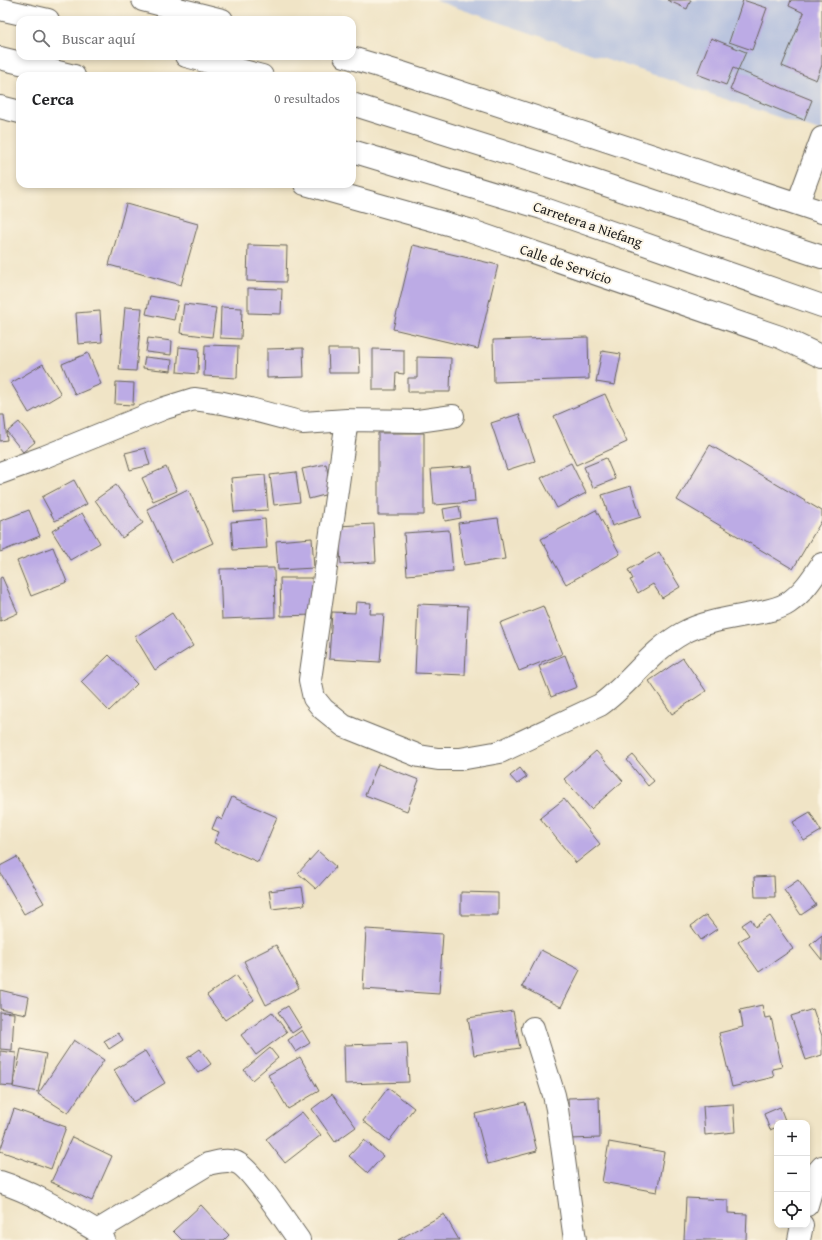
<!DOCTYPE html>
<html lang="es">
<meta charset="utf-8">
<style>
body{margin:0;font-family:"Gentium Book Plus",serif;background:#f6f6f6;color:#202124}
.controls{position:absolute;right:12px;bottom:12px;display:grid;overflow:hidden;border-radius:8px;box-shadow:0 2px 6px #0003}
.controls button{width:36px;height:36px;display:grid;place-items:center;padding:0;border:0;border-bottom:1px solid #e0e0e0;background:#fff;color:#202124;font:20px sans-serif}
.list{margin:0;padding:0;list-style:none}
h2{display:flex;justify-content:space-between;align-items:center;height:52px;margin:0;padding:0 16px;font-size:17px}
h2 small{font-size:13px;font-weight:400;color:#757577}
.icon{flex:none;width:22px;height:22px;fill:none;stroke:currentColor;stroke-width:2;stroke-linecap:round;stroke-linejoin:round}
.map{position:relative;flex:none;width:822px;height:1240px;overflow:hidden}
.search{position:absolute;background:#fff;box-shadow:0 2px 6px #0003;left:16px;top:16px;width:340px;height:44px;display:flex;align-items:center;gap:10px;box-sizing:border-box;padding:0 14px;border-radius:12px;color:#757577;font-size:15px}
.panel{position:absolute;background:#fff;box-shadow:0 2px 6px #0003;left:16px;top:72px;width:340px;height:116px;border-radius:12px}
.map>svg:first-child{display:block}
.industrial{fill:#bac4de}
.building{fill:#bcabe5}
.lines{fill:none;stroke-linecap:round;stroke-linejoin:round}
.street-casing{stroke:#666258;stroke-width:24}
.primary-casing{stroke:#666258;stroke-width:24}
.street{stroke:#fff;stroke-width:22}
.primary{stroke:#fff;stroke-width:22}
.labels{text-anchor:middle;stroke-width:4;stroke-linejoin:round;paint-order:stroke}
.street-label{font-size:14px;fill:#1c1c1c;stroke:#fcf5e5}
</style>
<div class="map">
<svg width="822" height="1240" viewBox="0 0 822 1240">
<rect width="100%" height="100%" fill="#fcf5e5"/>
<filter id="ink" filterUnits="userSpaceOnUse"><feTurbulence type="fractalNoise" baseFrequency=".025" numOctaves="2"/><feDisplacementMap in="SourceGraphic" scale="8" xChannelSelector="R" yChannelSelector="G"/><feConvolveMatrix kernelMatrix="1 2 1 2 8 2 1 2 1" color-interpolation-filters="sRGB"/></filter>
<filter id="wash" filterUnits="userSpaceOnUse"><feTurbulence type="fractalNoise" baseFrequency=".012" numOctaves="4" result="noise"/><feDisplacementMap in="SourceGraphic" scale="16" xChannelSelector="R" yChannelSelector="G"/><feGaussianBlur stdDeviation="0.9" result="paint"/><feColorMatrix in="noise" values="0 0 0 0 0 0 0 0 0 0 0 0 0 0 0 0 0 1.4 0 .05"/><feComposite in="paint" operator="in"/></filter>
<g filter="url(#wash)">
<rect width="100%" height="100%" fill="#f0e4c6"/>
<path class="industrial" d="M434,0H822V132Z"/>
<g id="blocks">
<path class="building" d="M667,0H691L687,9Z
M743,0L767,8L752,50L729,42Z
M791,0H822V65L816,80L782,66L804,13L789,6Z
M711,38L746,52L738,70L733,68L726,85L697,74Z
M738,70L812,100L804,120L730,90Z
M126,204L198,224L181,285L109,265Z
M248,245L287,246L286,282L247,281Z
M413,245L498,265L478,349L393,329Z
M248,288L282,289L281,314L248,313Z
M150,296L178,301L174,320L146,314Z
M184,304L216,308L212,337L180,333Z
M125,307L142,308L136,371L119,370Z
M221,307L242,308L241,339L220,338Z
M100,311L102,342L78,344L76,313Z
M588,337L589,379L494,382L493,340Z
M148,338L172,341L171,355L146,352Z
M205,345L238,346L237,378L204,376Z
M179,347L199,349L198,374L177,372Z
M303,348L304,377L267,378V349Z
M328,349H359L360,373H329Z
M373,349L404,350V374L396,373L395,390H373Z
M602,351L621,354L615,385L596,382Z
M88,353L101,384L75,395L62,364Z
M145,357L172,360L171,371L143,368Z
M417,357L451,358L450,392H408V378H417Z
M43,364L61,394L29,413L11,383Z
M116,382L134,383L133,405L115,404Z
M605,394L627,442L576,465L554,416Z
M519,414L535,461L507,470L491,423Z
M0,415H4L7,440L0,441Z
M19,422L35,442L23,452L7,432Z
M378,433H424V515H378Z
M710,445L822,511V520L793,569L677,500Z
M145,448L150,465L130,470L125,453Z
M606,458L615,479L593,488L584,467Z
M571,463L586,493L557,508L541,478Z
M326,464L332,493L309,499L302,469Z
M472,466L475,502L434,505L431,469Z
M166,467L177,491L153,501L142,478Z
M296,472L300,502L274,505L270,475Z
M265,475L268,510L234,512L231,478Z
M74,480L87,504L55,521L42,497Z
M116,485L143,523L122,538L95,500Z
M631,486L641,517L612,526L602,495Z
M188,489L213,543L172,562L147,509Z
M459,506L461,518L445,521L443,509Z
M29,510L40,536L0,552V521Z
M596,510L620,554L566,584L541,539Z
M82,513L100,543L70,560L52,531Z
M498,518L505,559L464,565L458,523Z
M265,519L267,548L233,550L231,522Z
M374,524L376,562L341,564L338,526Z
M449,530L453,571L407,575L404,533Z
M312,538L314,568L278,570L276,541Z
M53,547L67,582L31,596L17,561Z
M659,552L680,587L662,598L653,584L638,593L630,580L633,579L628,570Z
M274,568L275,617L222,619L220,569Z
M2,577L18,613L0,621V578Z
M280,578H312L313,615L281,616Z
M356,602L371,603L370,614H384L380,662L329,659L332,612L355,613Z
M418,604L468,606L465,675L415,673Z
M543,606L562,654L519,671L500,623Z
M172,613L193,646L155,670L135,637Z
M109,655L137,684L109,711L81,682Z
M565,655L577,687L551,697L539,666Z
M683,658L706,691L672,714L649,681Z
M596,751L623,781L591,809L564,779Z
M633,755L654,781L648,786L627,760Z
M378,764L419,780L407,811L365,795Z
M520,768L527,777L517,784L510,776Z
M232,797L277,817L258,862L214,843L219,832L212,829L217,817L222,820Z
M564,799L600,844L576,863L540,818Z
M810,812L821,831L804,841L793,822Z
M318,851L336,867L316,889L298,873Z
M17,857L44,903L24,914L0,872V866Z
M774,876L775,897H755L754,877Z
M798,880L816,905L801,915L784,890Z
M302,887L305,905L272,909L269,891Z
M461,892L498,893V915H461Z
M706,915L717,929L701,940L691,926Z
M770,916L793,949L759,972L738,942L749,935L742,925L751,919L755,927Z
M366,929L443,934L439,994L363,989Z
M822,935V960L810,945Z
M276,945L299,988L266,1005L244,961Z
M541,950L580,970L561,1007L522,987Z
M236,975L254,1000L225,1020L207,995Z
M0,990L29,997L26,1014L0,1009Z
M762,1005L765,1018L771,1017L782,1067L772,1069L774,1077L732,1087L719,1033L743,1027L740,1010Z
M288,1006L301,1027L292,1033L278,1012Z
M813,1009L822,1036V1055L806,1060L791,1016Z
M513,1011L520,1048L474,1055L468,1018Z
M0,1012L14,1013L12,1050L0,1049Z
M272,1012L287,1032L256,1055L241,1035Z
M302,1030L310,1043L296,1052L288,1040Z
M118,1033L123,1040L109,1049L104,1041Z
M74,1040L104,1060L68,1113L38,1094Z
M407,1043L409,1082L345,1084L344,1045Z
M270,1048L278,1058L252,1080L244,1070Z
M21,1049L46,1054L38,1092L13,1087Z
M200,1049L211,1064L198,1073L187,1058Z
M0,1051L16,1053L13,1086L0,1085Z
M145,1051L165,1083L134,1102L114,1070Z
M300,1057L319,1091L288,1109L268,1075Z
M388,1088L414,1108L389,1141L363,1121Z
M332,1094L356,1127L335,1142L312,1109Z
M599,1097L600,1138L569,1139L568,1098Z
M525,1102L537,1151L488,1164L475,1114Z
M733,1104L735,1132L705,1135L703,1106Z
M780,1107L786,1123H777V1127L770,1130L764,1114Z
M14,1109L66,1127L51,1169L0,1151Z
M302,1112L321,1135L285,1163L266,1139Z
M72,1137L112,1156L92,1201L51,1182Z
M364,1140L383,1156L368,1173L349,1156Z
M609,1142L664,1152L657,1192L602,1182Z
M686,1198L728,1200V1213L747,1214L746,1240H684Z
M201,1205L229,1235L224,1240H182L173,1231Z
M444,1214L459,1240H398Z"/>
</g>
</g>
<g filter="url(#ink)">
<use href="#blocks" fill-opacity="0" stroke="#666258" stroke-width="1"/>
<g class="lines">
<g class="street-casing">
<path id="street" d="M143,0L222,20
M345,56L402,73L822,212
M0,107L20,112
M305,184L469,230L780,337L822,357
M798,203L822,138
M347,420L310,680L314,698L323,709L344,726L419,756L438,759H460L500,752L600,705C630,684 650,651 683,633C704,621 732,618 756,613C767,611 779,609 788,603C803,593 812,579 822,564
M0,473L44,457L165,408L194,399L223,403L250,409L303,423L347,420L418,421L453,416
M533,1028L554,1095L557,1109L575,1240
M0,1182C35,1193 66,1213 97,1231L104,1240
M807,1205L816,1174L822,1167
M97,1231L208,1164C217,1162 226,1159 235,1162C249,1165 288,1225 299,1240
M799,1240L802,1225"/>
</g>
<g class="primary-casing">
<path id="primary" d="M0,9L48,20
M186,56L262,76
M0,58L74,76
M352,104L555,168L822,257
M352,151L542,208L822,306"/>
</g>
<use href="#street" class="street"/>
<use href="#primary" class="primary"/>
</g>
</g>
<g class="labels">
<g class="street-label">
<text transform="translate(588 224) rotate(19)" y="5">Carretera a Niefang</text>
<text transform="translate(566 264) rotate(19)" y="5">Calle de Servicio</text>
</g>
</g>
</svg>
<div class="controls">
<button>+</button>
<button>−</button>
<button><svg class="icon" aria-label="locate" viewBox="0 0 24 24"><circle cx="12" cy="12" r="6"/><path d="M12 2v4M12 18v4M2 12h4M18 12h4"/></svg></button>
</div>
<div class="search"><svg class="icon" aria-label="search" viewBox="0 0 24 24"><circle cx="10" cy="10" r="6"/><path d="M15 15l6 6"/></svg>Buscar aquí</div>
<section class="panel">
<h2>Cerca<small>0 resultados</small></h2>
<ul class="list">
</ul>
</section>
</div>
